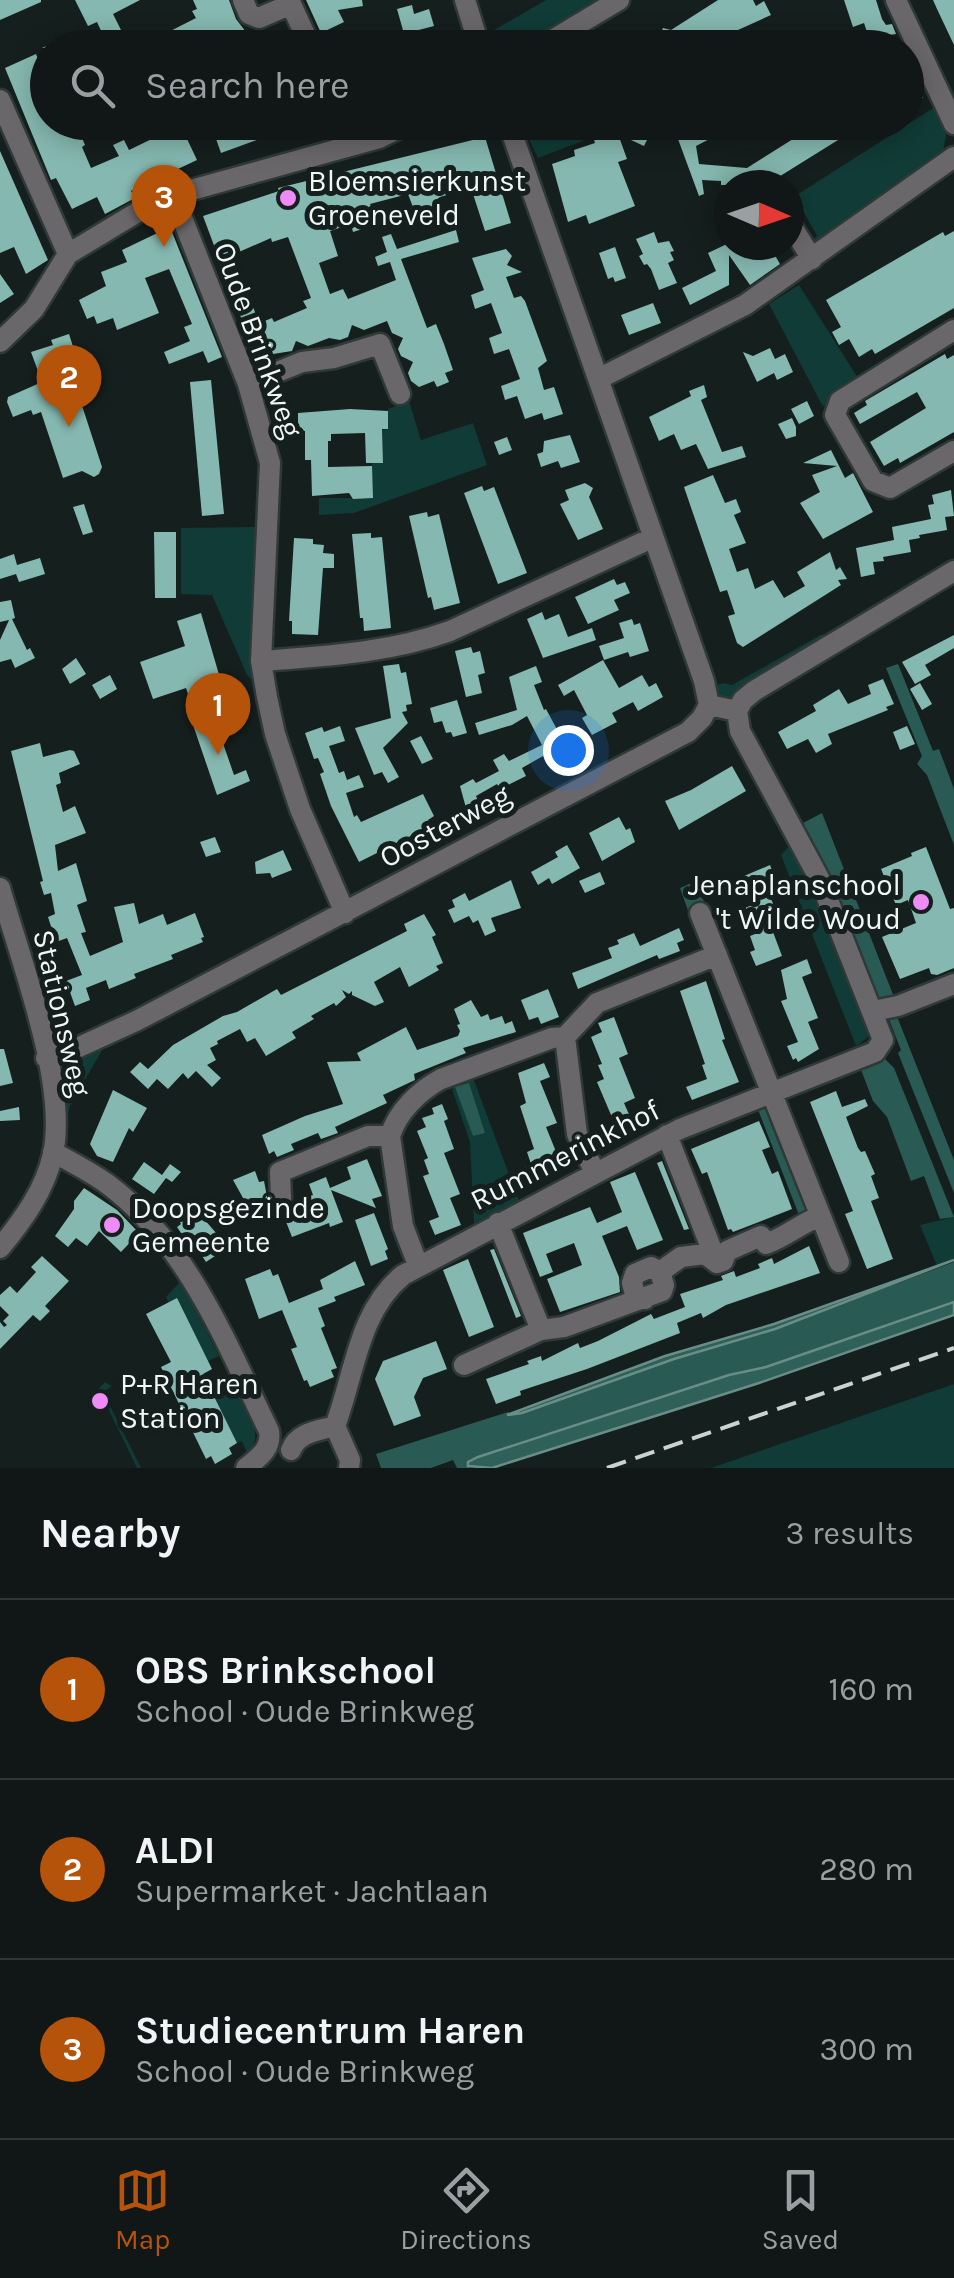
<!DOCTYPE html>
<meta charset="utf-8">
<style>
body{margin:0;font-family:Karla,sans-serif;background:#19201f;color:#f1f3f6}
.compass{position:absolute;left:714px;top:170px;width:90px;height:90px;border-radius:50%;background:#101716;box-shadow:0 5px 25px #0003;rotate:92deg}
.you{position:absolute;left:568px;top:750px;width:35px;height:35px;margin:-25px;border:8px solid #fff;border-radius:50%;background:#1a73e8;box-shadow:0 0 0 15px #1a73e833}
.badge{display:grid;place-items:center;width:65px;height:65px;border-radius:50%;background:#b45309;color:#fff;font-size:32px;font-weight:700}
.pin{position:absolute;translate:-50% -82px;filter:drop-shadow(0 2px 5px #0008)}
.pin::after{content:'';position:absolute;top:52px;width:35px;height:30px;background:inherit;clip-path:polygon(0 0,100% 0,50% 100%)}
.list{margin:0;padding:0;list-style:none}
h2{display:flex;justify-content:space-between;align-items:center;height:130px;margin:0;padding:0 40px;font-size:42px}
h2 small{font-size:32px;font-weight:400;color:#9c9fa1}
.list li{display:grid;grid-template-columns:65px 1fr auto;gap:30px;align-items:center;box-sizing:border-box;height:180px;padding:0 40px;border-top:2px solid #303635}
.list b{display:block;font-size:38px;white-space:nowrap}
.list p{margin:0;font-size:32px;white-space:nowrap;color:#9c9fa1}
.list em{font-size:32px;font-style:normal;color:#9c9fa1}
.icon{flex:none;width:55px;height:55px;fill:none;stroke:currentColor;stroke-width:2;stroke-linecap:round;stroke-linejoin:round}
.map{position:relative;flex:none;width:954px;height:1468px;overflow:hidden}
.search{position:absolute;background:#101716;box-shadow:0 5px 25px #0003;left:30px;right:30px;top:30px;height:110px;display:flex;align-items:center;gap:25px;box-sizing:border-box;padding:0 35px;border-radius:55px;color:#9c9fa1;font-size:38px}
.sheet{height:670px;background:#101716}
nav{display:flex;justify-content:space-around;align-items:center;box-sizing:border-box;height:140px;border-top:2px solid #303635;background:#101716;font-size:28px;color:#9c9fa1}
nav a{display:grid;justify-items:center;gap:5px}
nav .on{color:#b45309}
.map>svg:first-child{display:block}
.green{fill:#103b36}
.forest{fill:#295b54}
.water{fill:#2f6059;stroke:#698d88;stroke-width:2.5}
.building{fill:#85b8b0}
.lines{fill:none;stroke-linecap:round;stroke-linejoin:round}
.minor-casing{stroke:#2f3937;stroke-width:25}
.minor{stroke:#6a676b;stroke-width:20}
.rail{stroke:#cbd3d1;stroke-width:4;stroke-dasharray:20 10;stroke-linecap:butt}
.poi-dot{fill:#ef8bf7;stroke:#151f1d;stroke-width:4}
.labels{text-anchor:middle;stroke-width:10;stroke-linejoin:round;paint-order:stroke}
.poi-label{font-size:30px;fill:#f0f7f5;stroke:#151f1d;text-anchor:start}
.street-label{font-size:30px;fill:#f0f7f5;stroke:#151f1d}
</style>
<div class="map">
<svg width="954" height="1468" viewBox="0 0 954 1468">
<rect width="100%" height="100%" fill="#151f1d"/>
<path class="green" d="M546,0H603L529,41V45C514,51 501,47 489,36L494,30Z
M935,107L946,135L943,153L811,247L808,242L817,236L795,196Z
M521,123H612L608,131L538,158Z
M799,285L858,378L832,398L831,409L822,405L769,304Z
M409,401L421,440L473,423L487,465L354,513L319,515V498H372V463H383L382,430L388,429V409Z
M258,527L254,682L247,675L212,595L181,594V528Z
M822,634L826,642L731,702L716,699L711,687L723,683L732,685Z
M793,842L819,895L870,1031L867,1038L856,1046L781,855Z
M105,1045L70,1106L63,1136L59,1069L64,1062Z
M472,1075L519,1201L474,1223L470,1142L450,1083Z
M954,1217V1260L937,1266L920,1225Z
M181,1281L219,1356L208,1361L177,1299L169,1303L166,1297Z
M229,1375C239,1396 270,1434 247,1453L242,1441L237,1443L208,1385Z
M105,1382L112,1386L103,1392L141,1468H137L102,1396L92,1400V1396Z
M954,1384V1468H711Z"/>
<path class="forest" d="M898,664L933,751L939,749L954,789V845L927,775L917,764L922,756L886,668Z
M822,813L894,997L878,998L803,823Z
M696,881L706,907L690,916L680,888Z
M896,1014L954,1160V1193L898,1053L901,1050L888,1017Z
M883,1057L894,1068L954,1217L940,1219L924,1176L911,1181L887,1117L873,1101L860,1067Z
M469,1083L485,1133L473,1136L455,1087Z
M765,1100L809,1211L799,1215L755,1102Z
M954,1262V1302L766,1367L729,1375L478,1457L468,1466L470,1468H457L453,1460L431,1468H381L376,1454L508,1412L514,1415L522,1413L674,1359L775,1329Z"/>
<path class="water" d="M954,1260L775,1329L674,1359L522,1413L507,1415L665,1356L774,1324Z
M954,1302V1315L759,1383L492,1468L468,1466V1462L478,1457L729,1375L766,1367Z"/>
<path class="building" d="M0,0H41V2L0,20Z
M75,0H140L113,14L130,48H109L97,22L88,26Z
M193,0H229L236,19L246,32L239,36L245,48H209L205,38L186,48H137L196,18L192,11L197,9Z
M306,0H362L363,6L338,10L344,22L321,33Z
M718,0H753L756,6L764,1L771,15L738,30L746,48H731L725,34L698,48H638L660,35L663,28L671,30Z
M844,0H876L882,19L886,25L892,24L896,34L869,38L864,23L853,27Z
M933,0H954V45L937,9Z
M412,5L414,14L429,9L434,26L411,32L441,48H408L397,9Z
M72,35L77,48H42Z
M36,54L48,84V122H114L82,138L85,145L82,147L91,168L119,156L113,145L124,140L129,150L160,135L156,126L163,122H179L197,160L131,191L135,198L105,214L97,197L72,209L56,178L51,180L5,68Z
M909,63L923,98L906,104V64Z
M224,122H240L242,128L254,122L304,123L221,153L215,136L228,132Z
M595,122H656L644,146L618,134L627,159L618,162L635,206L589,224L586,215L568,222L552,164L575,156L574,150L595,143L593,136L608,130Z
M708,122H720L725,131L696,146L699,164L747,168L820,122H867L777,178L769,171H762L755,175L752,185H721V181L702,180L704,194L699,196L678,139Z
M735,122H769L743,137Z
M485,137L511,223L485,231L473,194L469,195L467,189L440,197L433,202L435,210L423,213L421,207L414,210L408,194L370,204L378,224L353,232L351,224L330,231L338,256L319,263L330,294L343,289L348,299L396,280L390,262L378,266L375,257L387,252L382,237L391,234L397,249L456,230L459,242L401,259L427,328L436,324L444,344L453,370L445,373L449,382L437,387L434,381L419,387L411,381L408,373L413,362L401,356L398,349L403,338L392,333L387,321L364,330L352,325L348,337L340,340L329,338L308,346L296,341L292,351L273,354L267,339L261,341L255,325L272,318L274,322L307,308L303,301L311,298L288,237L272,242L271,238L232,255L257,317L243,323L203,216L279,191L278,188Z
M0,151L48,260L26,274L14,247L0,253Z
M170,227L222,357L208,363L203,351L169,364L164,352L190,341L184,327L192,324L169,269L145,278L159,313L117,330L113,318L97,324L94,316L87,319L79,300L106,286L101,272L127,262L122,250Z
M954,231V308L875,354L872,349L859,357L849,339L839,345L832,332L841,327L826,300L943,232L945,236Z
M654,232L658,243L669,241L674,251L670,252L674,260L668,263L677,283L659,290L651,269L647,264L644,265L639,256L643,254L636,239Z
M729,243L769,245L780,264L750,285L729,255V285L690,305L682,288L716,271L708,253Z
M615,247L626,278L615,282L613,277L608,279L599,253Z
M506,249L512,256L507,265L522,272L506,277L514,298L521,296L525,301L547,361L538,368L544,390L554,387L563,414L544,420L542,413L525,419L517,396L505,400L501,386L520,379L509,349L494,354L489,338L502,333L491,303L475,309L471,295L484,290L472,258Z
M0,274L14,294L0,303Z
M653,303L661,323L629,335L621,315Z
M69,334L84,381L75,384L102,467L99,474L94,477L82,471L63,478L41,412L33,415L31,410L13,417L7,402L8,397L42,382L31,352L53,345L51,340Z
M770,348L775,359L785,354L793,372L777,380L774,373L757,382L743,352L753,356Z
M945,354L947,359L954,355V432L900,463L898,458L884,466L870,442L926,408L917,392L860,424L854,413L867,405L865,401Z
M211,380L224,514L202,516L190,382Z
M704,385L707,397L701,400L722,452L742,446L746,457L708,469L696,444L681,450L674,434L659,441L649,417L691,396L689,391Z
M807,401L814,416L799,424L791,409Z
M350,409L388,411V429H382L383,463H366L365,433L331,434V441H328V467L372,466L373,498L353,499L349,493L312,496L311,460H305V431H298V413Z
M792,418L796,427V436L786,439L778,424Z
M570,435L580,462L561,468L558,461L541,467L537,454L543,452L544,441Z
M507,437L512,450L499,455L494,442Z
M831,450L845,478L853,473L873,512L823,539L800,503L820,492L812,475L837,466L803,463Z
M713,475L725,503L736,499L741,512L734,515L746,543L729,549L737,572L748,568L755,589L773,580L784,598L805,586L797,572L830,552L836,570L840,567L847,579L838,580L841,585L743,647L737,643L728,616L735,614L727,590L720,592L684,487Z
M585,483L593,488L589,497L603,529L578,540L560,504L569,500L565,490Z
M482,486L484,491L494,487L527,573L498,584L464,493Z
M951,490L954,516L945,517L947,530L919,535L920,538L909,540L911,552L883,557L884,561L873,562L875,574L861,577L856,548L894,540L892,527L931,519L928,505L934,504L932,495Z
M84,504L93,532L83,535L73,507Z
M427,512L428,517L439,514L460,603L434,610L431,597L428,598L409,516Z
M154,532H176V598H155Z
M371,533V538L382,537L391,628L364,631L363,618H360L352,534Z
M294,538L313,539V544L324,545L323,553L334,554V568H323L318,635L292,634V621H289Z
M14,554L17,565L40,558L45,574L19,582L16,574L0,579V559Z
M614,579L617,585L625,582L630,593L614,600L619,610L588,624L575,597Z
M11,600L15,618L12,619L27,650L30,648L35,658L15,668L11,659L0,662V640L9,620L0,622V602Z
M542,612L545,620L559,614L568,637L592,628L596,640L543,658L527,619Z
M201,613L220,678L223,677L227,689L216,693L226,723L217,726L234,775L246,770L250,781L217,795L192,722L197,721L186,688L153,699L140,662L185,646L177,621Z
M632,619L634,625L640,623L649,651L630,657L628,652L604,660L599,646L624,638L619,623Z
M954,635V648L925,665L931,675L915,684L902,662Z
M471,647L473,653L480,651L485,673L478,675L482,693L466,697L455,651Z
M76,658L86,674L70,684L62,669Z
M603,660L619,688L642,675L649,687L656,683L663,697L638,711L633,702L612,713L617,722L592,735L582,718L587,715L574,690L564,696L558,685Z
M399,664L401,673L406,672L412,704L406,705L407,711L402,712L408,723L383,748L399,777L388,783L382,772L374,775L355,728L391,718L383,666Z
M536,666L542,682L534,685L544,710L546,709L560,735L566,732L573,750L547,764L543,756L522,768L526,776L500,789L497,784L476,796L478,801L466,808L460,786L473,779L476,783L499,771L493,760L504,754L509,761L542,745L527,716L512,725L479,735L475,723L517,710L509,677Z
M110,675L117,689L100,699L92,685Z
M883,679L894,704L886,707L888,710L828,734L832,744L816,753L808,739L787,749L778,732L816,711L813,705L839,689L848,704L871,694L868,685Z
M920,683L932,704L922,710L910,689Z
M457,700L467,733L453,737L451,732L446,733L442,721L434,723L430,708Z
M340,726L345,741L329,746L339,773L344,771L347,780L359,775L364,787L346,793L354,817L357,815L361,822L423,794L434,816L428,820L431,826L359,862L331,806L320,774L324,772L318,758L314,759L305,733L322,727L324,732Z
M907,726L915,744L900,750L893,732Z
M421,736L433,759L422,764L410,741Z
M40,743L43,757L70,750L74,751L80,764L59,773L61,783L56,785L63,812L75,806L86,833L55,845L58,871L76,863L87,901L77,905L86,932L81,933L90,956L123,942L114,907L134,903L139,924L163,914L167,925L195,913L204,937L201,938L203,942L171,955L173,959L134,974L136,978L109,989L106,980L86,988L90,1000L75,1006L66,981L82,975L67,938L56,942L48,917L55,914L51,893L44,895L40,882L43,881L11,751Z
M732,766L746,791L679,830L665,801L691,790Z
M619,817L626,830L630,828L635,842L602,861L589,833Z
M215,837L221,852L206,857L200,842Z
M567,845L580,868L552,884L549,878L538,885L531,872L558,857L555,852Z
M926,847L950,909L954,908V968L937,975L931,974L929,968L900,979L882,937L916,923L908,900L896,905L881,869L912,856L911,853Z
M283,850L292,870L272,878L270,873L256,874L255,862Z
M770,865L776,880L765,884L783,928L773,932L782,956L756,966L750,952L755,950L750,936L755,934L745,908L752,905L745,891L750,889L744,876Z
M600,872L605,884L585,893L579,881Z
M511,880L521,908L491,918L496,931L485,936L478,920L473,923L469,916L454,923L448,910L455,907L452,900L465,893L469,901Z
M424,914L436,935L432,937L443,963L436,966L439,970L409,987L400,967L374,982L384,1002L375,1006L352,995V991L349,994L342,990L346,997L336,1006L334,1003L311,1016L314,1019L292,1032L296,1038L266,1056L255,1038L247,1042L240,1029L217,1041L218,1044L210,1048L216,1060L207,1065L221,1078L212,1087L196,1071L188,1079L183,1073L168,1089L157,1079L148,1089L130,1072L140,1062L148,1069L173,1045L223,1016L237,1012L277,989L281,995L407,931L404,924Z
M679,928L684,940L677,943L680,951L659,959L657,955L578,989L572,973L612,958L608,948L619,944L617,940L634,933L640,946Z
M807,959L812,973L802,977L818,1018L808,1022L819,1049L798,1062L796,1058L793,1060L787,1046L798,1042L781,1001L787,999L781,970Z
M706,981L725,1039L722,1040L739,1082L692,1100L686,1087L707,1079L702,1065L705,1064L680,991Z
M548,989L559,1017L541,1024L538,1017L529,1020L521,1000Z
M471,1000L481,1017L488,1014L490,1020L502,1016L505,1024L512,1021L516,1032L463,1048L466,1053L414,1074L415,1080L383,1095L387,1103L335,1127L338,1133L321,1139L318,1133L291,1144L294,1150L277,1157L274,1151L269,1154L262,1135L305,1116L343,1104L327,1062L361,1061L357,1053L406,1027L417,1050L458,1036L460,1031L457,1025L460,1024L454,1009Z
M614,1017L628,1054L619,1058L635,1098L624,1103L636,1130L609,1140L604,1126L614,1122L597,1082L604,1079L598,1065L602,1064L591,1037L602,1032L598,1023Z
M0,1049H4L13,1083L0,1086Z
M544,1063L550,1077L540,1081L557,1123L546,1127L563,1169L518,1187L512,1174L531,1164L527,1152L534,1149L520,1106L526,1103L518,1073Z
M113,1090L147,1108L133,1132L129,1128L113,1162L97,1156L90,1144Z
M836,1091L842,1107L865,1099L868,1106L846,1117L858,1148L861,1152L865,1151L875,1174L871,1176L879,1198L871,1201L893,1259L867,1269L845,1214L853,1211L810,1102Z
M442,1104L448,1119L444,1121L454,1149L444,1153L460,1194L450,1198L461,1225L435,1235L429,1221L439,1217L423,1176L429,1174L424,1160L428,1158L417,1131L426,1127L422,1118L434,1114L432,1108Z
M19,1107L20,1120L0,1121V1111Z
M759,1121L770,1147L762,1150L772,1174L778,1171L792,1209L733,1232L731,1229L728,1230L707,1172L702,1174L691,1149Z
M367,1159L382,1196L372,1199L376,1208L331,1190L343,1222L330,1227L329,1223L292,1237L283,1214L300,1208L297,1201L313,1195L309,1184L326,1177L330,1188L351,1179L347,1167Z
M662,1161L689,1229L684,1230L657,1163Z
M144,1162L162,1175L170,1164L181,1172L172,1182L166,1178L154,1194L132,1179Z
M255,1171L259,1182L264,1181L269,1207L252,1214L233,1180Z
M635,1172L663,1240L637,1250L627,1226L602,1236L619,1277L620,1292L560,1312L547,1279L582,1265L574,1243L546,1254L553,1272L540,1277L523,1233L590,1207L597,1223L622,1212L610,1182Z
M84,1188L117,1210L139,1233L121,1252L99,1231L87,1246L76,1238L68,1247L55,1236L74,1209V1201Z
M190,1203L217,1234L224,1250L206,1262L189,1236L185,1239L177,1227L181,1224L174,1213Z
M374,1213L388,1249L385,1251L388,1259L371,1266L355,1220Z
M809,1246L820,1273L726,1305L703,1318L701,1313L677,1323L680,1333L587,1369L532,1387L520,1391L521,1395L496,1404L486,1379L529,1364L527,1361L541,1356L542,1361L578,1343L580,1348L598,1341L651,1314L654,1319L685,1307L680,1294L723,1280L721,1276L734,1271L736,1277L760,1268L758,1264L772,1258L774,1264Z
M494,1249L521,1316L516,1318L490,1250Z
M42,1256L69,1281L45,1306L50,1311L40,1321L33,1315L0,1349V1322L4,1327L7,1325L3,1321L9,1315L0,1306V1295L10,1286L17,1293L36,1272L31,1267Z
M468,1259L494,1327L469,1337L443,1270Z
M355,1261L365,1285L334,1297L336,1301L318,1308L325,1326L321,1328L337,1368L331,1370L334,1377L310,1387L307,1380L304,1381L291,1349L297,1347L282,1310L259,1319L245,1279L270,1269L273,1276L278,1274L289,1303L323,1289L320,1280Z
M177,1298L212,1369L203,1374L237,1443L229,1448L232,1454L215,1464L211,1456L206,1459L161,1367L171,1362L146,1314Z
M436,1341L447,1369L423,1378L414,1397L421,1416L394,1426L375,1379L383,1361Z"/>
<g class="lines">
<g class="minor-casing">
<path id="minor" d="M243,0L249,14L259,18L291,4L289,0
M465,0L480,48
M896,0L954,124
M291,4L311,48
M539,48L619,0
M0,100L68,254
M343,122L351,145
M508,122L704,681L709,705
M765,184L766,185
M173,195L248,384L270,463L261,661L267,697L275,734L300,809L345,913
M789,222L812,259
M68,254L141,210L173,195L379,138L411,122
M954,330L840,401L835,415L873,481L890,488L954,451
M0,342L34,309L68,254
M598,379L745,305L954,157
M248,384L302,362L334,358L380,344L400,394
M261,661C326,656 389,653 450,631L652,538
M709,705L737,711L743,700L754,691L954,571
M0,888C20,959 68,1083 53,1154C45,1190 23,1220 0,1248
M700,913L839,1262
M873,1011L898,1006L954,984
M565,1037L577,1134L595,1173
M46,1058L66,1053L136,1021L688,732L702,718L709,705
M667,1135L717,1263
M390,1136L403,1226L418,1265
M53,1152C71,1162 89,1171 106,1183C187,1242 226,1343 269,1431C272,1449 259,1457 246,1468
M281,1199L280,1172L368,1136H390C398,1111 419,1091 441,1079L552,1038L565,1037L597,1003L717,955
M498,1223L541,1330
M645,1299L635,1294L632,1283L635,1274L651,1267L660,1272
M464,1365L541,1330L564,1327L662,1291L664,1285L660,1272L681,1257L705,1254L717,1263L723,1261L727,1251L761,1236L766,1244C787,1236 800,1224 820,1216
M335,1426C355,1373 358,1312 403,1275L680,1129L875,1052L883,1040L820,880L740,731L737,711
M335,1426L350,1460L349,1468
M291,1450C298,1432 318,1431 335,1426"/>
</g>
<use href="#minor" class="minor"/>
<path class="rail" d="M607,1468L954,1348"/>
</g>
<g class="poi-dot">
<circle cx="288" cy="198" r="10"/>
<circle cx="921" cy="902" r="10"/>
<circle cx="112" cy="1225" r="10"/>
<circle cx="100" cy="1401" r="10"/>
</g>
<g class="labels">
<g class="poi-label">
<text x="308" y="191">Bloemsierkunst<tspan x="308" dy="34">Groeneveld</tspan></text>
<text x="901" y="895" text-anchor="end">Jenaplanschool<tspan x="901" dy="34">'t Wilde Woud</tspan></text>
<text x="132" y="1218">Doopsgezinde<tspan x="132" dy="34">Gemeente</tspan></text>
<text x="120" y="1394">P+R Haren<tspan x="120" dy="34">Station</tspan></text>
</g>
<g class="street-label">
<text transform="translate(258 340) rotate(70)" y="10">Oude Brinkweg</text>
<text transform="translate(445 826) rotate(-28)" y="10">Oosterweg</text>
<text transform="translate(62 1013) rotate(77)" y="10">Stationsweg</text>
<text transform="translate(565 1155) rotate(-27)" y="10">Rummerinkhof</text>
</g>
</g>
</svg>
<svg class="compass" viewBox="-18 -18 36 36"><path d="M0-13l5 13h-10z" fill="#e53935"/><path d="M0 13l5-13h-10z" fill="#9c9fa1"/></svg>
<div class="you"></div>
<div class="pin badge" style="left:218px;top:755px">1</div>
<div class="pin badge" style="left:69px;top:427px">2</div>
<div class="pin badge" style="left:164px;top:247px">3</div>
<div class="search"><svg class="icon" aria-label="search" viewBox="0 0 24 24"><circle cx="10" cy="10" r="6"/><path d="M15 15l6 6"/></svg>Search here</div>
</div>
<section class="sheet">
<h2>Nearby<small>3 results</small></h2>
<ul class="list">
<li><span class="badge">1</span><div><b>OBS Brinkschool</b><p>School · Oude Brinkweg</p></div><em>160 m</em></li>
<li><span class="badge">2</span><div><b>ALDI</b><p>Supermarket · Jachtlaan</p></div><em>280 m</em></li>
<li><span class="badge">3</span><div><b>Studiecentrum Haren</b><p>School · Oude Brinkweg</p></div><em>300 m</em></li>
</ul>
</section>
<nav>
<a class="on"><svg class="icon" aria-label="map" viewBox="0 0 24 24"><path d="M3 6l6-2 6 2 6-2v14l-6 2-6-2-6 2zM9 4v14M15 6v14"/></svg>Map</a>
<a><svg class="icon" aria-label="directions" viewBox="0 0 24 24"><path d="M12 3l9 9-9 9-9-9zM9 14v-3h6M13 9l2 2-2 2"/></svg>Directions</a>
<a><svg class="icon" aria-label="saved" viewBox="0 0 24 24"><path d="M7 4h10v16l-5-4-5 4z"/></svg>Saved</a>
</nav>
